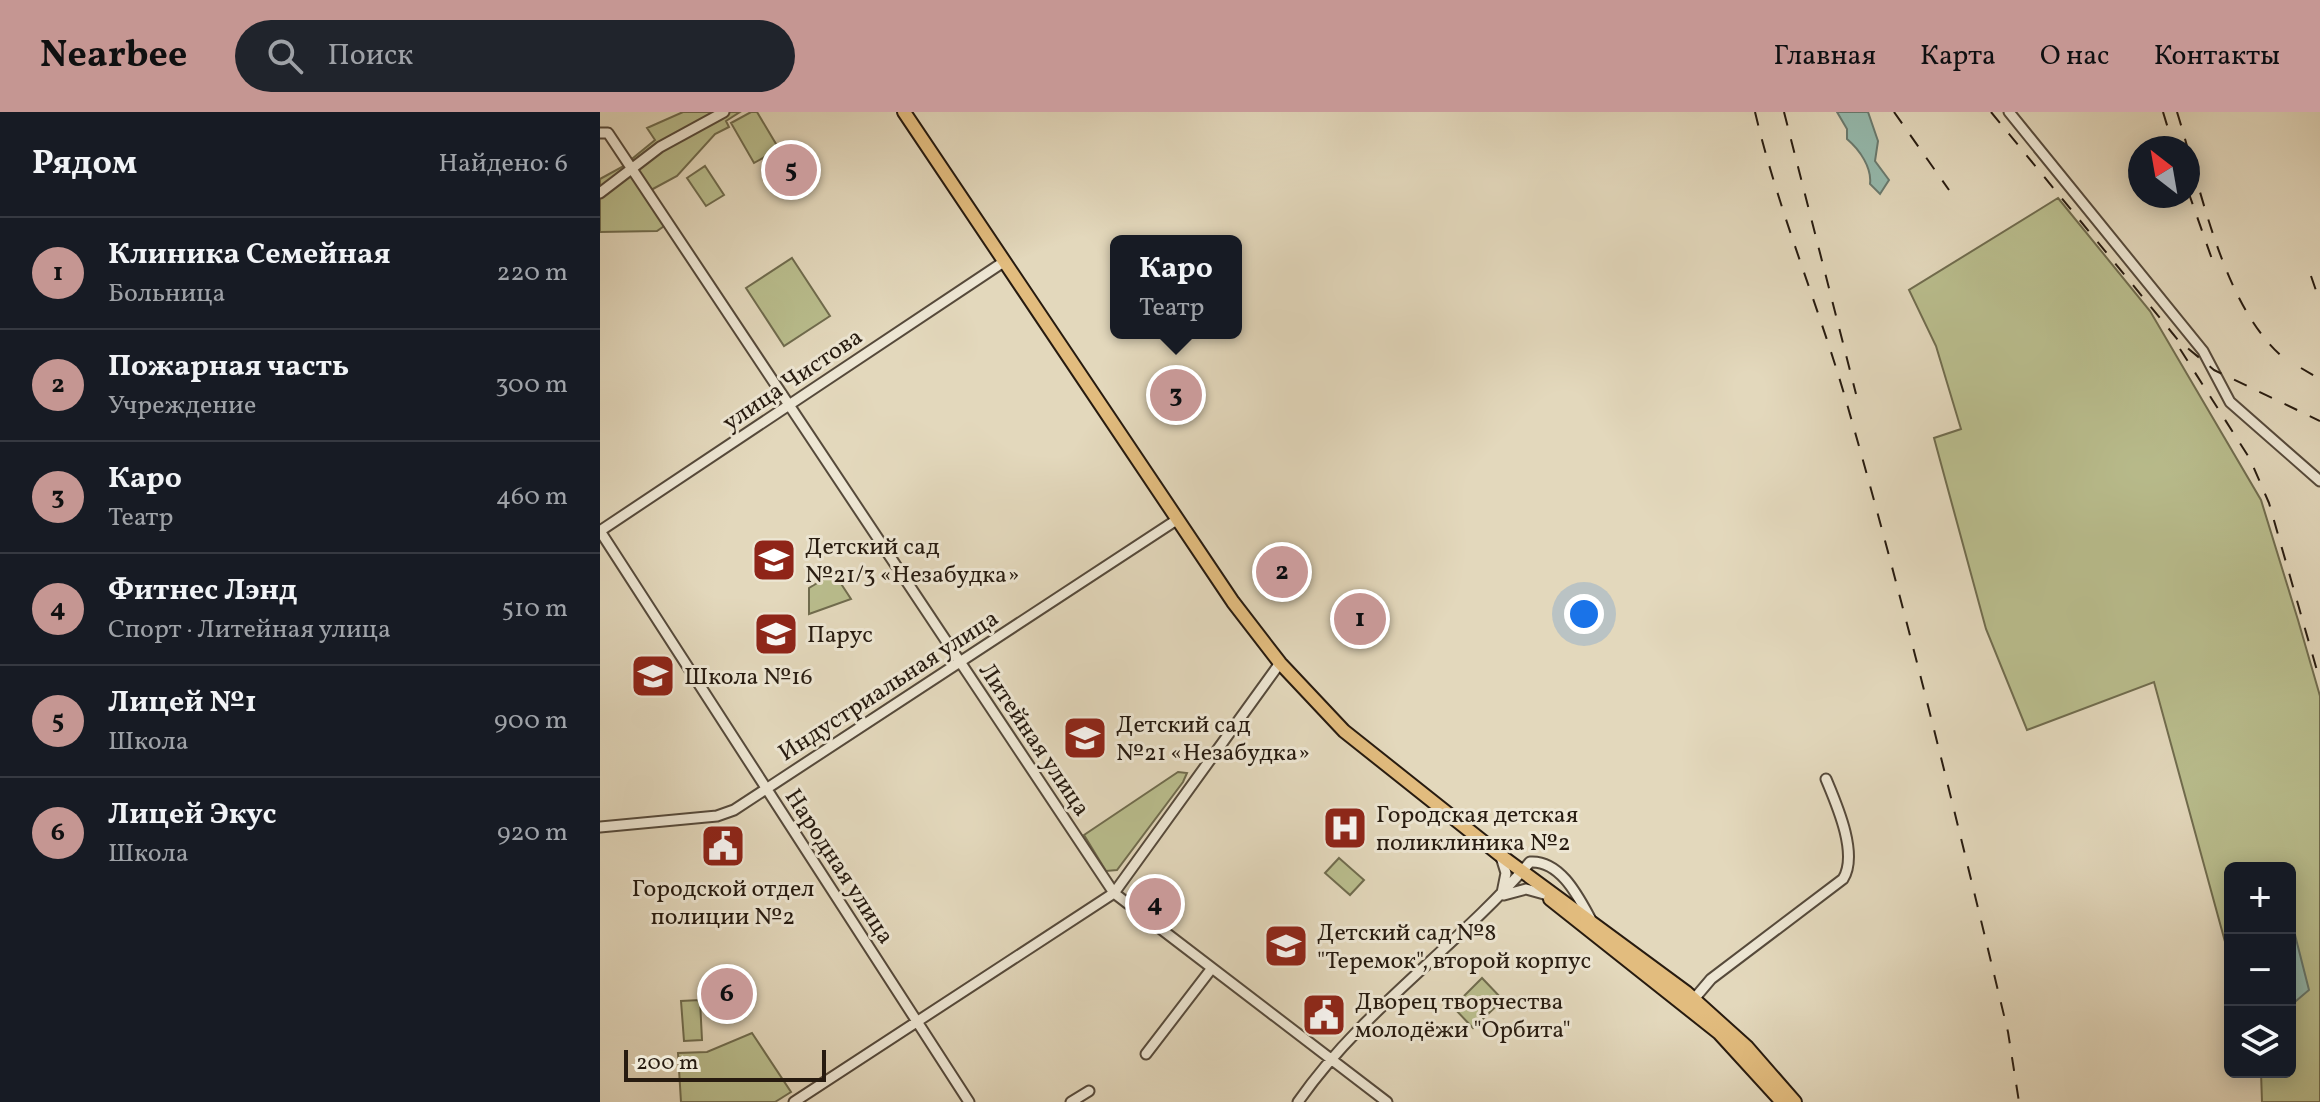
<!DOCTYPE html>
<html lang="ru">
<meta charset="utf-8">
<style>
body{margin:0;font-family:Vollkorn,serif;background:#20242c;color:#f1f3f6}
.controls{position:absolute;right:24px;bottom:24px;display:grid;overflow:hidden;border-radius:12px;box-shadow:0 4px 20px #0003}
.controls button{width:72px;height:72px;display:grid;place-items:center;padding:0;border:0;border-bottom:2px solid #363941;background:#171b24;color:#f1f3f6;font:40px sans-serif}
.compass{position:absolute;left:1528px;top:24px;width:72px;height:72px;border-radius:50%;background:#171b24;box-shadow:0 4px 20px #0003;rotate:329deg}
.scale{position:absolute;left:24px;bottom:20px;width:202px;box-sizing:border-box;padding-left:8px;border:4px solid #271b10;border-top:0;font-size:22px;line-height:28px;white-space:nowrap;color:#271b10;-webkit-text-stroke:6px #ede6d3;paint-order:stroke}
.you{position:absolute;left:984px;top:502px;width:28px;height:28px;margin:-20px;border:6px solid #fff;border-radius:50%;background:#1a73e8;box-shadow:0 0 0 12px #1a73e833}
.badge{display:grid;place-items:center;width:52px;height:52px;border-radius:50%;background:#c59692;color:#111;font-size:26px;font-weight:700}
.pin{position:absolute;translate:-50% -50%;border:4px solid #fff;box-shadow:0 2px 8px #0006}
.popup{position:absolute;left:510px;top:123px;width:132px;height:104px;box-sizing:border-box;display:grid;place-content:center;border-radius:12px;background:#171b24;filter:drop-shadow(0 2px 6px #0005);font-size:26px;white-space:nowrap;color:#9ea1a6}
.popup b{font-size:30px;color:#f1f3f6}
.popup::after{content:'';position:absolute;left:50%;top:100%;margin-left:-16px;border:16px solid transparent;border-top-color:#171b24}
.list{margin:0;padding:0;list-style:none}
h2{display:flex;justify-content:space-between;align-items:center;height:104px;margin:0;padding:0 32px;font-size:34px}
h2 small{font-size:26px;font-weight:400;color:#9ea1a6}
.list li{display:grid;grid-template-columns:52px 1fr auto;gap:24px;align-items:center;box-sizing:border-box;height:112px;padding:0 32px;border-top:2px solid #363941}
.list b{display:block;font-size:30px;white-space:nowrap}
.list p{margin:0;font-size:26px;white-space:nowrap;color:#9ea1a6}
.list em{font-size:26px;font-style:normal;color:#9ea1a6}
.icon{flex:none;width:44px;height:44px;fill:none;stroke:currentColor;stroke-width:2;stroke-linecap:round;stroke-linejoin:round}
.map{position:relative;flex:none;width:1720px;height:990px;overflow:hidden}
header{display:flex;align-items:center;gap:48px;box-sizing:border-box;height:112px;padding:0 40px;background:#c59692;color:#111}
header strong{font-size:38px}
nav{display:flex;gap:44px;margin-inline-start:auto;font-size:28px}
.search{width:560px;height:72px;background:#20242c;display:flex;align-items:center;gap:20px;box-sizing:border-box;padding:0 28px;border-radius:44px;color:#9ea1a6;font-size:30px}
main{display:flex}
aside{flex:1;background:#171b24}
.map>svg:first-child{display:block}
.green{fill:#b9bd8d;stroke:#706c4e;stroke-width:2}
.water{fill:#95baae;stroke:#697a6f;stroke-width:2}
.lines{fill:none;stroke-linecap:round;stroke-linejoin:round}
.minor-casing{stroke:#564a3b;stroke-width:13}
.major-casing{stroke:#271b10;stroke-width:16}
.minor{stroke:#ede6d3;stroke-width:9}
.major{stroke:#e2bc7e;stroke-width:12}
.rail{stroke:#271b10;stroke-width:2;stroke-dasharray:14 14;stroke-linecap:butt}
.labels{text-anchor:middle;stroke-width:6;stroke-linejoin:round;paint-order:stroke}
.street-label{font-size:24px;fill:#271b10;stroke:#ede6d3}
.poi-label{font-size:24px;fill:#271b10;stroke:#ede6d3;text-anchor:start}
</style>
<header>
<strong>Nearbee</strong>
<div class="search"><svg class="icon" aria-label="search" viewBox="0 0 24 24"><circle cx="10" cy="10" r="6"/><path d="M15 15l6 6"/></svg>Поиск</div>
<nav><a>Главная</a><a>Карта</a><a>О нас</a><a>Контакты</a></nav>
</header>
<main>
<aside>
<h2>Рядом<small>Найдено: 6</small></h2>
<ul class="list">
<li><span class="badge">1</span><div><b>Клиника Семейная</b><p>Больница</p></div><em>220 m</em></li>
<li><span class="badge">2</span><div><b>Пожарная часть</b><p>Учреждение</p></div><em>300 m</em></li>
<li><span class="badge">3</span><div><b>Каро</b><p>Театр</p></div><em>460 m</em></li>
<li><span class="badge">4</span><div><b>Фитнес Лэнд</b><p>Спорт · Литейная улица</p></div><em>510 m</em></li>
<li><span class="badge">5</span><div><b>Лицей №1</b><p>Школа</p></div><em>900 m</em></li>
<li><span class="badge">6</span><div><b>Лицей Экус</b><p>Школа</p></div><em>920 m</em></li>
</ul>
</aside>
<div class="map">
<svg width="1720" height="990" viewBox="0 0 1720 990">
<rect width="100%" height="100%" fill="#e3d8bc"/>
<filter id="stains"><feTurbulence type="fractalNoise" baseFrequency=".0025" numOctaves="4"/><feColorMatrix values="0 0 0 0 .2 0 0 0 0 .09 0 0 0 0 .02 0 0 0 .5 -.17"/></filter>
<radialGradient id="worn" r=".72"><stop offset=".6" stop-color="#630" stop-opacity="0"/><stop offset="1" stop-color="#630" stop-opacity=".3"/></radialGradient>
<path class="green" d="M83,0H140L126,9L129,15L115,22L77,64L51,78L70,110L57,119L0,120V67L22,55L55,28L47,16Z
M151,0H157L179,37L154,51L131,11Z
M105,54L124,83L106,94L87,66Z
M1458,86L1550,199L1661,388L1698,508L1720,584V990H1662L1661,960H1690V756H1630V848L1554,570L1427,618L1386,517L1334,326L1361,317L1336,234L1309,178Z
M192,146L230,204L184,234L146,176Z
M234,461L251,487L209,502V476Z
M578,660L587,661L583,670L517,758L506,759L484,723Z
M739,746L764,768L750,783L725,761Z
M882,866L903,888L873,916L853,895Z
M100,888L102,928L84,929L81,889Z
M152,921L191,980L175,990H81L78,941L107,940Z"/>
<path class="water" d="M1237,0H1268L1278,29L1275,49L1289,68L1280,82L1270,72C1272,56 1260,38 1247,27V17Z
M1694,819L1709,878L1690,894V820Z"/>
<g class="lines">
<g class="minor-casing">
<path id="minor" d="M1409,0L1603,239L1630,290L1720,369
M0,21H8L514,781L787,990
M0,81L60,35L124,0
M0,715L117,704L134,698L578,407
M901,745L906,761L902,781
M904,783L926,777L944,782
M1094,887L1111,867L1243,767C1259,742 1236,691 1226,667
M546,942L612,856
M194,990L514,781L680,551
M369,990L0,419L405,149
M471,990L489,979
M698,990C762,898 858,834 930,750C960,748 978,784 990,806"/>
</g>
<g class="major-casing">
<path id="major" d="M304,0L633,490L680,551L744,619L900,743L1086,880L1147,935L1195,990
M950,787L1119,921L1182,990"/>
</g>
<use href="#minor" class="minor"/>
<use href="#major" class="major"/>
<path class="rail" d="M1155,0C1179,102 1221,199 1249,299C1308,505 1358,713 1408,920L1419,990
M1184,0L1256,282
M1294,0L1349,78
M1391,0L1578,228L1614,258L1720,309
M1563,0L1574,36
M1577,0C1601,76 1623,196 1685,247
M1588,79L1613,150
M1711,164L1720,190
M1580,237L1650,347L1669,391L1720,569
M1701,256L1720,267"/>
</g>
<defs>
<g id="school-square" transform="scale(2.3)"><rect x="-9" y="-9" width="18" height="18" rx="4" fill="#8f2418" stroke="#ede6d3"/><path d="M0-5L7-2L0 1L-7-2ZM-4 1L0 2.5L4 1V4Q0 6-4 4Z" fill="#fff"/></g>
<g id="university-square" transform="scale(2.3)"><rect x="-9" y="-9" width="18" height="18" rx="4" fill="#8f2418" stroke="#ede6d3"/><path d="M0-5L7-2L0 1L-7-2ZM-4 1L0 2.5L4 1V4Q0 6-4 4Z" fill="#fff"/></g>
<g id="hospital-square" transform="scale(2.3)"><rect x="-9" y="-9" width="18" height="18" rx="4" fill="#8f2418" stroke="#ede6d3"/><path d="M-5-5h3v3.5h4V-5h3V5h-3V1.5h-4V5h-3Z" fill="#fff"/></g>
<g id="civic-square" transform="scale(2.3)"><rect x="-9" y="-9" width="18" height="18" rx="4" fill="#8f2418" stroke="#ede6d3"/><path d="M-.6-6.5H3V-4.5H.6V-3L4-1V1h2V6H-6V1h2V-1L-.6-3ZM-1.2 2.5V6h2.4V2.5Z" fill="#fff"/></g>
</defs>
<g fill-rule="evenodd">
<use href="#school-square" x="174" y="448"/>
<use href="#university-square" x="176" y="522"/>
<use href="#school-square" x="53" y="564"/>
<use href="#school-square" x="485" y="626"/>
<use href="#hospital-square" x="745" y="716"/>
<use href="#civic-square" x="123" y="734"/>
<use href="#school-square" x="686" y="834"/>
<use href="#civic-square" x="724" y="903"/>
</g>
<g class="labels">
<g class="street-label">
<text transform="translate(192 267) rotate(-34)" y="8">улица Чистова</text>
<text transform="translate(288 573) rotate(-33)" y="8">Индустриальная улица</text>
<text transform="translate(435 627) rotate(56)" y="8">Литейная улица</text>
<text transform="translate(240 754) rotate(57)" y="8">Народная улица</text>
</g>
<g class="poi-label">
<text x="205" y="442">Детский сад<tspan x="205" dy="28">№21/3 «Незабудка»</tspan></text>
<text x="207" y="530">Парус</text>
<text x="84" y="572">Школа №16</text>
<text x="516" y="620">Детский сад<tspan x="516" dy="28">№21 «Незабудка»</tspan></text>
<text x="776" y="710">Городская детская<tspan x="776" dy="28">поликлиника №2</tspan></text>
<text x="123" y="784" text-anchor="middle">Городской отдел<tspan x="123" dy="28">полиции №2</tspan></text>
<text x="717" y="828">Детский сад №8<tspan x="717" dy="28">"Теремок", второй корпус</tspan></text>
<text x="755" y="897">Дворец творчества<tspan x="755" dy="28">молодёжи "Орбита"</tspan></text>
</g>
</g>
<rect width="100%" height="100%" filter="url(#stains)"/>
<rect width="100%" height="100%" fill="url(#worn)"/>
</svg>
<div class="controls">
<button>+</button>
<button>−</button>
<button><svg class="icon" aria-label="layers" viewBox="0 0 24 24"><path d="M12 4l9 5-9 5-9-5zM3 14l9 5 9-5"/></svg></button>
</div>
<svg class="compass" viewBox="-18 -18 36 36"><path d="M0-13l5 13h-10z" fill="#e53935"/><path d="M0 13l5-13h-10z" fill="#9ea1a6"/></svg>
<div class="scale">200 m</div>
<div class="you"></div>
<div class="pin badge" style="left:760px;top:507px">1</div>
<div class="pin badge" style="left:682px;top:460px">2</div>
<div class="pin badge" style="left:576px;top:283px">3</div>
<div class="popup"><b>Каро</b>Театр</div>
<div class="pin badge" style="left:555px;top:792px">4</div>
<div class="pin badge" style="left:191px;top:58px">5</div>
<div class="pin badge" style="left:127px;top:882px">6</div>
</div>
</main>
